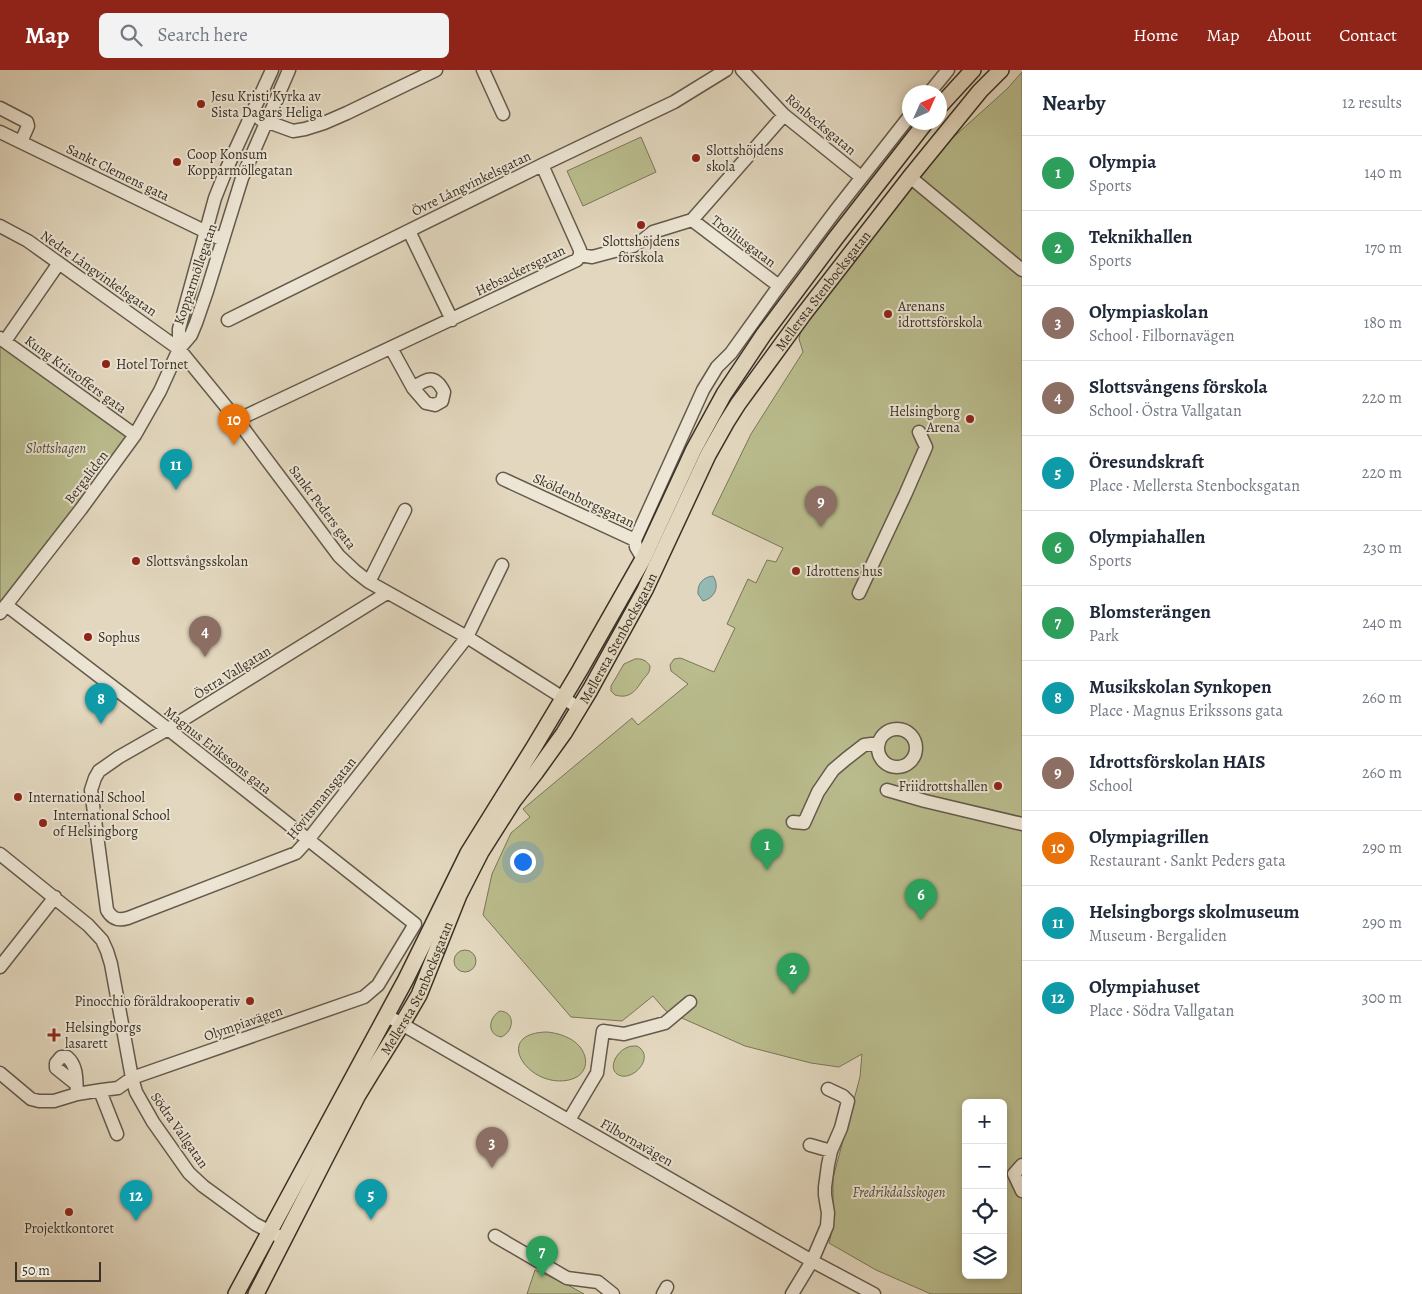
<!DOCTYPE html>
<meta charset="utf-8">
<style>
body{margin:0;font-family:Alegreya,serif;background:#f2f2f3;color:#1f2937}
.controls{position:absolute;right:15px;bottom:15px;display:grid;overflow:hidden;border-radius:8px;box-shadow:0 2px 8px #0003}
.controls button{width:45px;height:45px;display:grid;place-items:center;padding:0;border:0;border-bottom:1px solid #e0e1e3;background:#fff;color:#1f2937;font:25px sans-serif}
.compass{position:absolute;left:902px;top:15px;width:45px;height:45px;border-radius:50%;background:#fff;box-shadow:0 2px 8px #0003;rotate:45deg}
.scale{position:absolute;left:15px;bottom:12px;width:86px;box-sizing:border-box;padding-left:5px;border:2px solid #393026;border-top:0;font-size:14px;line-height:18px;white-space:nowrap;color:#393026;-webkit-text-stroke:4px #ede6d5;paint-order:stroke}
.you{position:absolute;left:522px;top:791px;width:18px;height:18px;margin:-12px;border:4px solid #fff;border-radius:50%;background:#1a73e8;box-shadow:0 0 0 8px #1a73e833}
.badge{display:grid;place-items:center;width:32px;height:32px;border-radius:50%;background:#8f2418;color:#fff;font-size:16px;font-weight:700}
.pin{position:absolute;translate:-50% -41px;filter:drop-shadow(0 1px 2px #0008)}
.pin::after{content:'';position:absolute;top:26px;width:18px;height:15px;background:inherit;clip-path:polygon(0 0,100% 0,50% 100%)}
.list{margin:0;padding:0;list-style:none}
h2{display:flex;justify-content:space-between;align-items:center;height:65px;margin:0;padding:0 20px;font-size:21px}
h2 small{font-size:16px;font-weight:400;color:#747a83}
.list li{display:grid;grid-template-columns:32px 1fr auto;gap:15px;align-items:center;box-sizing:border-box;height:75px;padding:0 20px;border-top:1px solid #e0e1e3}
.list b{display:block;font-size:19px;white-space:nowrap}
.list p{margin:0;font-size:16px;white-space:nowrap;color:#747a83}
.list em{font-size:16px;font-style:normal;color:#747a83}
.icon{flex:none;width:28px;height:28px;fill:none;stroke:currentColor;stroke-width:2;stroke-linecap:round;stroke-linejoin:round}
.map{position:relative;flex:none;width:1022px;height:1224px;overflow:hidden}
header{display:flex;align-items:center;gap:30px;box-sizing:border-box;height:70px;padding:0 25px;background:#8f2418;color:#fff}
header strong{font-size:24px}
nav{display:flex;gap:28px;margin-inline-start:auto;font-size:18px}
.search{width:350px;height:45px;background:#f2f2f3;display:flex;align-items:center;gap:12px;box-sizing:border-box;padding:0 18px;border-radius:8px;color:#747a83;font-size:19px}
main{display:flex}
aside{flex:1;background:#fff}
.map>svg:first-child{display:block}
.green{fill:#babd8e;stroke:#7a765a;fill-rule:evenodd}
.water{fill:#95b9b3;stroke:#70827b}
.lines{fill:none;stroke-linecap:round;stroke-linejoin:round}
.minor-casing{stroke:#645a4c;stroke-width:15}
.major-casing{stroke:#393026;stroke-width:18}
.minor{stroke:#ede6d5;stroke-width:12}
.major{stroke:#e3d8bf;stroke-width:15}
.poi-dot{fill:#8f2418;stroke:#ede6d5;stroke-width:2}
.labels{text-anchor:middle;stroke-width:4;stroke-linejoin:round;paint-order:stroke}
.poi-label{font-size:14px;fill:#393026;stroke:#ede6d5;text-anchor:start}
.street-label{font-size:14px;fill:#393026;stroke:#ede6d5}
.park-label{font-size:14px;font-style:italic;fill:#534c3b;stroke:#ede6d5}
</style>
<header>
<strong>Map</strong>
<div class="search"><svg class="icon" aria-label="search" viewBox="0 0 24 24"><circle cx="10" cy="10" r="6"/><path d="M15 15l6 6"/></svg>Search here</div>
<nav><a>Home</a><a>Map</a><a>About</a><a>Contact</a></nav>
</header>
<main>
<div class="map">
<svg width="1022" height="1224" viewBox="0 0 1022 1224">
<rect width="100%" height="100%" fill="#e3d8bf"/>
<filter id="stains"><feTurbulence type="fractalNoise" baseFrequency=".004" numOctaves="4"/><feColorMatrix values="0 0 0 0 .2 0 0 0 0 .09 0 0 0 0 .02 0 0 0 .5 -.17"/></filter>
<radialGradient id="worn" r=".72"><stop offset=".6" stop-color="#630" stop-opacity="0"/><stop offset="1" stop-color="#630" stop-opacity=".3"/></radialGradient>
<path class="green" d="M1022,2V1224H931L876,1200L829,1173L833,1157V1108L856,1022L860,1007L862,984L839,997L811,993L745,976L666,941L653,926L622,951L571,947L483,845L492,804L511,763L530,747L523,739L632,648L638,655L688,614L671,601L670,595L674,589L680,588L683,589L714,602L735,558L727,554L748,509L756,513L767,490L776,492L783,478L712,444L751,364L803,282L799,269L801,260L866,175L948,72L1007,19ZM966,1033H1003V1205H966Z
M641,67L656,102L583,136L567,101Z
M0,268L135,365L0,543Z
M635,589C642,588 647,591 650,596C650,604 646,605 642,611C635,622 629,629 615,625L611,621V616L624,594Z
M454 891a11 11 0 1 1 22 0a11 11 0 1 1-22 0Z
M500,941C516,942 514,962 501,967C486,964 489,947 500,941Z
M547,962C557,963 567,966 575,972C590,984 590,1005 569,1010C528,1019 491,963 547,962Z
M637,976C657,987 631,1014 617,1004C608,997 617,982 626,978C629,976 633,976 637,976Z
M535,1200L566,1214L584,1224H527Z"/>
<path class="water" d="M713,506C720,516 715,528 703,531L698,524C697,514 703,507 713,506Z"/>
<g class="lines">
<g class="minor-casing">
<path id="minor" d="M483,0L503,44
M742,0L784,45L861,107
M930,22L948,0
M0,38L27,52L28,56L21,72
M260,49L293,61L305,59L324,53L347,43L436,0
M0,62L223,170
M542,95L580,180V185
M910,107L1022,200
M692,150L779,216
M0,156L28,171L179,279L237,350L339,486L355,501L369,512L467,567L579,638
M409,161L452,250
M228,250L542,95L674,32L726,0
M0,268L135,365
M5,271L59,193
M391,278L413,318L426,333L435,335L442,331L444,322C435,304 427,308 413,318
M179,279V259L215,128L227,98L272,0
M237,350L577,190L580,185L592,187L633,176L643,170L653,162L692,150L784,45
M503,409L635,470
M643,489L636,477L635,470L703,320L717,297L731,283L779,216L836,140L909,47
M369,512L405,440
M387,523L168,659L119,687L99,701L95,708L91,720L107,840C112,849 118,851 128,848L296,783L308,770L467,567L502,495
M859,523L905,425L926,377L919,362
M6,535L168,659L415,854L378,915L364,927L132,1008L118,1018L102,1020V1026L117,1064
M0,543L81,439L135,365L160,321L179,279L191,265L196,253L207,221L242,108L289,0
M878 678a19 19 0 1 1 38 0a19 19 0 1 1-38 0Z
M887,720L925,731L1022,754
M793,752L804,753L818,722L833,700L846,689L864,675L879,673
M0,784L88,855L102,870L107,881L111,894L132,1008L136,1022L153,1052L189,1103L203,1116L255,1154L284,1169
M0,897L55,827
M386,945L812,1191L874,1224
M0,1003L31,1029L39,1031H54L77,1024L102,1020
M76,1014L56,998V993L61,987H67C78,996 76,1011 77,1024
M569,1050L597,1003L603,961L624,964L665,953L690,932
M810,1075L831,1081
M1022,1095L1014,1104L1022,1121
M495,1166L567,1208L598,1212L613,1224
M663,1224L667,1217
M792,1224L812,1191L827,1156L828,1143L825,1125V1117L828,1095L831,1081L841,1058L848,1031L843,1026L828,1019"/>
</g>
<g class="major-casing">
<g id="major">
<path d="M939,37L973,0"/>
<path d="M236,1224L406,909L468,783L534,677L580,600L643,489L694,379L724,324L764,264L835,169L926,52"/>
<path id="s1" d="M256,1224L325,1089L358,1025L372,1002L402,954L419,925L459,825L481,782L514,730L536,702L564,663L590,620L645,520L708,385L726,353L738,334L803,245L910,107L980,21L1001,0"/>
</g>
</g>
<use href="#minor" class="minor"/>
<use href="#major" class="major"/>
</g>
<g class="poi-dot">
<circle cx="201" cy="34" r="5"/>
<circle cx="696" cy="88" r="5"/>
<circle cx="177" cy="92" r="5"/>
<circle cx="641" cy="155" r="5"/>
<circle cx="888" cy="244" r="5"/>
<circle cx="106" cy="294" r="5"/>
<circle cx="970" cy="349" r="5"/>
<circle cx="136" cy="491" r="5"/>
<circle cx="796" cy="501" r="5"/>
<circle cx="88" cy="567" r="5"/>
<circle cx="998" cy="716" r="5"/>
<circle cx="18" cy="727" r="5"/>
<circle cx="43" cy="753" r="5"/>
<circle cx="250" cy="931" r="5"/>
<path d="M51.5 957.5h5v5h5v5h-5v5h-5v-5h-5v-5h5z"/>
<circle cx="69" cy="1142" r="5"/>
</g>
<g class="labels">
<g class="poi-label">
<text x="211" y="31">Jesu Kristi Kyrka av<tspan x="211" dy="16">Sista Dagars Heliga</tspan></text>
<text x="706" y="85">Slottshöjdens<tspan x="706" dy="16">skola</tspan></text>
<text x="187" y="89">Coop Konsum<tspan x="187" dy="16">Kopparmöllegatan</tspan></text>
<text x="641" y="176" text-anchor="middle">Slottshöjdens<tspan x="641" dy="16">förskola</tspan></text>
<text x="898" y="241">Arenans<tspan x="898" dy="16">idrottsförskola</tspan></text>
<text x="116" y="299">Hotel Tornet</text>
<text x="960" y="346" text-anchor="end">Helsingborg<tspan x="960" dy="16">Arena</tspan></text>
<text x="146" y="496">Slottsvångsskolan</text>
<text x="806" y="506">Idrottens hus</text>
<text x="98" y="572">Sophus</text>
<text x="988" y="721" text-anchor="end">Friidrottshallen</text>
<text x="28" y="732">International School</text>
<text x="53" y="750">International School<tspan x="53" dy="16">of Helsingborg</tspan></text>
<text x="240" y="936" text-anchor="end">Pinocchio föräldrakooperativ</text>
<text x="65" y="962">Helsingborgs<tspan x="65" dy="16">lasarett</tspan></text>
<text x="69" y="1163" text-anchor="middle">Projektkontoret</text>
</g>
<g class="street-label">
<text transform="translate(821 54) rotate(40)" y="5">Rönbecksgatan</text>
<text transform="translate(118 102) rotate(26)" y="5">Sankt Clemens gata</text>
<text transform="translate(471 113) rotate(-26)" y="5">Övre Långvinkelsgatan</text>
<text transform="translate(744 171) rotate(37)" y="5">Troiliusgatan</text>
<text transform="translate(520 200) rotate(-26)" y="5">Hebsackersgatan</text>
<text transform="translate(99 203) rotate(35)" y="5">Nedre Långvinkelsgatan</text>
<text transform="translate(195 204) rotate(-71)" y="5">Kopparmöllegatan</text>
<text dy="5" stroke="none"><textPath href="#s1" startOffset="1156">Mellersta Stenbocksgatan</textPath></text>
<text transform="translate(76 304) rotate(36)" y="5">Kung Kristoffers gata</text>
<text transform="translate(86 407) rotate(-53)" y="5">Bergaliden</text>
<text transform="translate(584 430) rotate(25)" y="5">Sköldenborgsgatan</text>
<text transform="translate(323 437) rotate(53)" y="5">Sankt Peders gata</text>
<text dy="5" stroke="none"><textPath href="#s1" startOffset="751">Mellersta Stenbocksgatan</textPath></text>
<text transform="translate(232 602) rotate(-32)" y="5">Östra Vallgatan</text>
<text transform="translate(218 680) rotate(38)" y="5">Magnus Erikssons gata</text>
<text transform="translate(321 728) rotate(-51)" y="5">Hövitsmansgatan</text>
<text dy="5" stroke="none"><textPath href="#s1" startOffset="346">Mellersta Stenbocksgatan</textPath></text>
<text transform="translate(243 953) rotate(-19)" y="5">Olympiavägen</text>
<text transform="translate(180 1060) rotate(55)" y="5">Södra Vallgatan</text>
<text transform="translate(637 1072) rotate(30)" y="5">Filbornavägen</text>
</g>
<g class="park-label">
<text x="56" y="383">Slottshagen</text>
<text x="899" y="1127">Fredrikdalsskogen</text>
</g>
</g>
<rect width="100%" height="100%" filter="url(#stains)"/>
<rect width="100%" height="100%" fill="url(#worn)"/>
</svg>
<div class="controls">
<button>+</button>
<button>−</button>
<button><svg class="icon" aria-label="locate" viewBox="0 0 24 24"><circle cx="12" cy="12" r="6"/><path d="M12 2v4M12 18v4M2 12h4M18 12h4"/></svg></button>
<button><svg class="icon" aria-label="layers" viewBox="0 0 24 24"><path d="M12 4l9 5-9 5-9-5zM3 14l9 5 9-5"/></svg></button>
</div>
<svg class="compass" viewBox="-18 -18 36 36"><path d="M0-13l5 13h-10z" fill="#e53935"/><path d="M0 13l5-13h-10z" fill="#747a83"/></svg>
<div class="scale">50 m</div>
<div class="you"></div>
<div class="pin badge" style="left:767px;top:800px;background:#2e9e5b">1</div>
<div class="pin badge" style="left:793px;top:924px;background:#2e9e5b">2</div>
<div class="pin badge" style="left:492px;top:1098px;background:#8d6e63">3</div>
<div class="pin badge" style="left:205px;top:587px;background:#8d6e63">4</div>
<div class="pin badge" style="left:371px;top:1150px;background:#0f9aa8">5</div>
<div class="pin badge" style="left:921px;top:850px;background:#2e9e5b">6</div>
<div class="pin badge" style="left:542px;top:1207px;background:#2e9e5b">7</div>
<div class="pin badge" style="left:101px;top:654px;background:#0f9aa8">8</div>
<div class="pin badge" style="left:821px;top:457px;background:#8d6e63">9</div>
<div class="pin badge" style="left:234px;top:375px;background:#e8710a">10</div>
<div class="pin badge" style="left:176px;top:420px;background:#0f9aa8">11</div>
<div class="pin badge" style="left:136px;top:1151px;background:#0f9aa8">12</div>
</div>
<aside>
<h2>Nearby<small>12 results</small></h2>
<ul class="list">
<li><span class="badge" style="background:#2e9e5b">1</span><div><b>Olympia</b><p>Sports</p></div><em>140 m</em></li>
<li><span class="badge" style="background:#2e9e5b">2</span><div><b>Teknikhallen</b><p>Sports</p></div><em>170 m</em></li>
<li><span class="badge" style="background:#8d6e63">3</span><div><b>Olympiaskolan</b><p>School · Filbornavägen</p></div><em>180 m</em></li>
<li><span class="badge" style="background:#8d6e63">4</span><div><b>Slottsvångens förskola</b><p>School · Östra Vallgatan</p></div><em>220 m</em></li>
<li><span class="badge" style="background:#0f9aa8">5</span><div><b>Öresundskraft</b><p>Place · Mellersta Stenbocksgatan</p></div><em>220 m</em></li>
<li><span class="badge" style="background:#2e9e5b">6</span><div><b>Olympiahallen</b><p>Sports</p></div><em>230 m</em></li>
<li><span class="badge" style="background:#2e9e5b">7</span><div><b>Blomsterängen</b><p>Park</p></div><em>240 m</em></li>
<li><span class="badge" style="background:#0f9aa8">8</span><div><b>Musikskolan Synkopen</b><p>Place · Magnus Erikssons gata</p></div><em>260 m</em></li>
<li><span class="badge" style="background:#8d6e63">9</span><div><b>Idrottsförskolan HAIS</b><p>School</p></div><em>260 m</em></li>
<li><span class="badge" style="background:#e8710a">10</span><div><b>Olympiagrillen</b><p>Restaurant · Sankt Peders gata</p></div><em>290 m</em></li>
<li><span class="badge" style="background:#0f9aa8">11</span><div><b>Helsingborgs skolmuseum</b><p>Museum · Bergaliden</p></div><em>290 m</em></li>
<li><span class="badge" style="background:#0f9aa8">12</span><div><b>Olympiahuset</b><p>Place · Södra Vallgatan</p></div><em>300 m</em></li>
</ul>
</aside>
</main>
